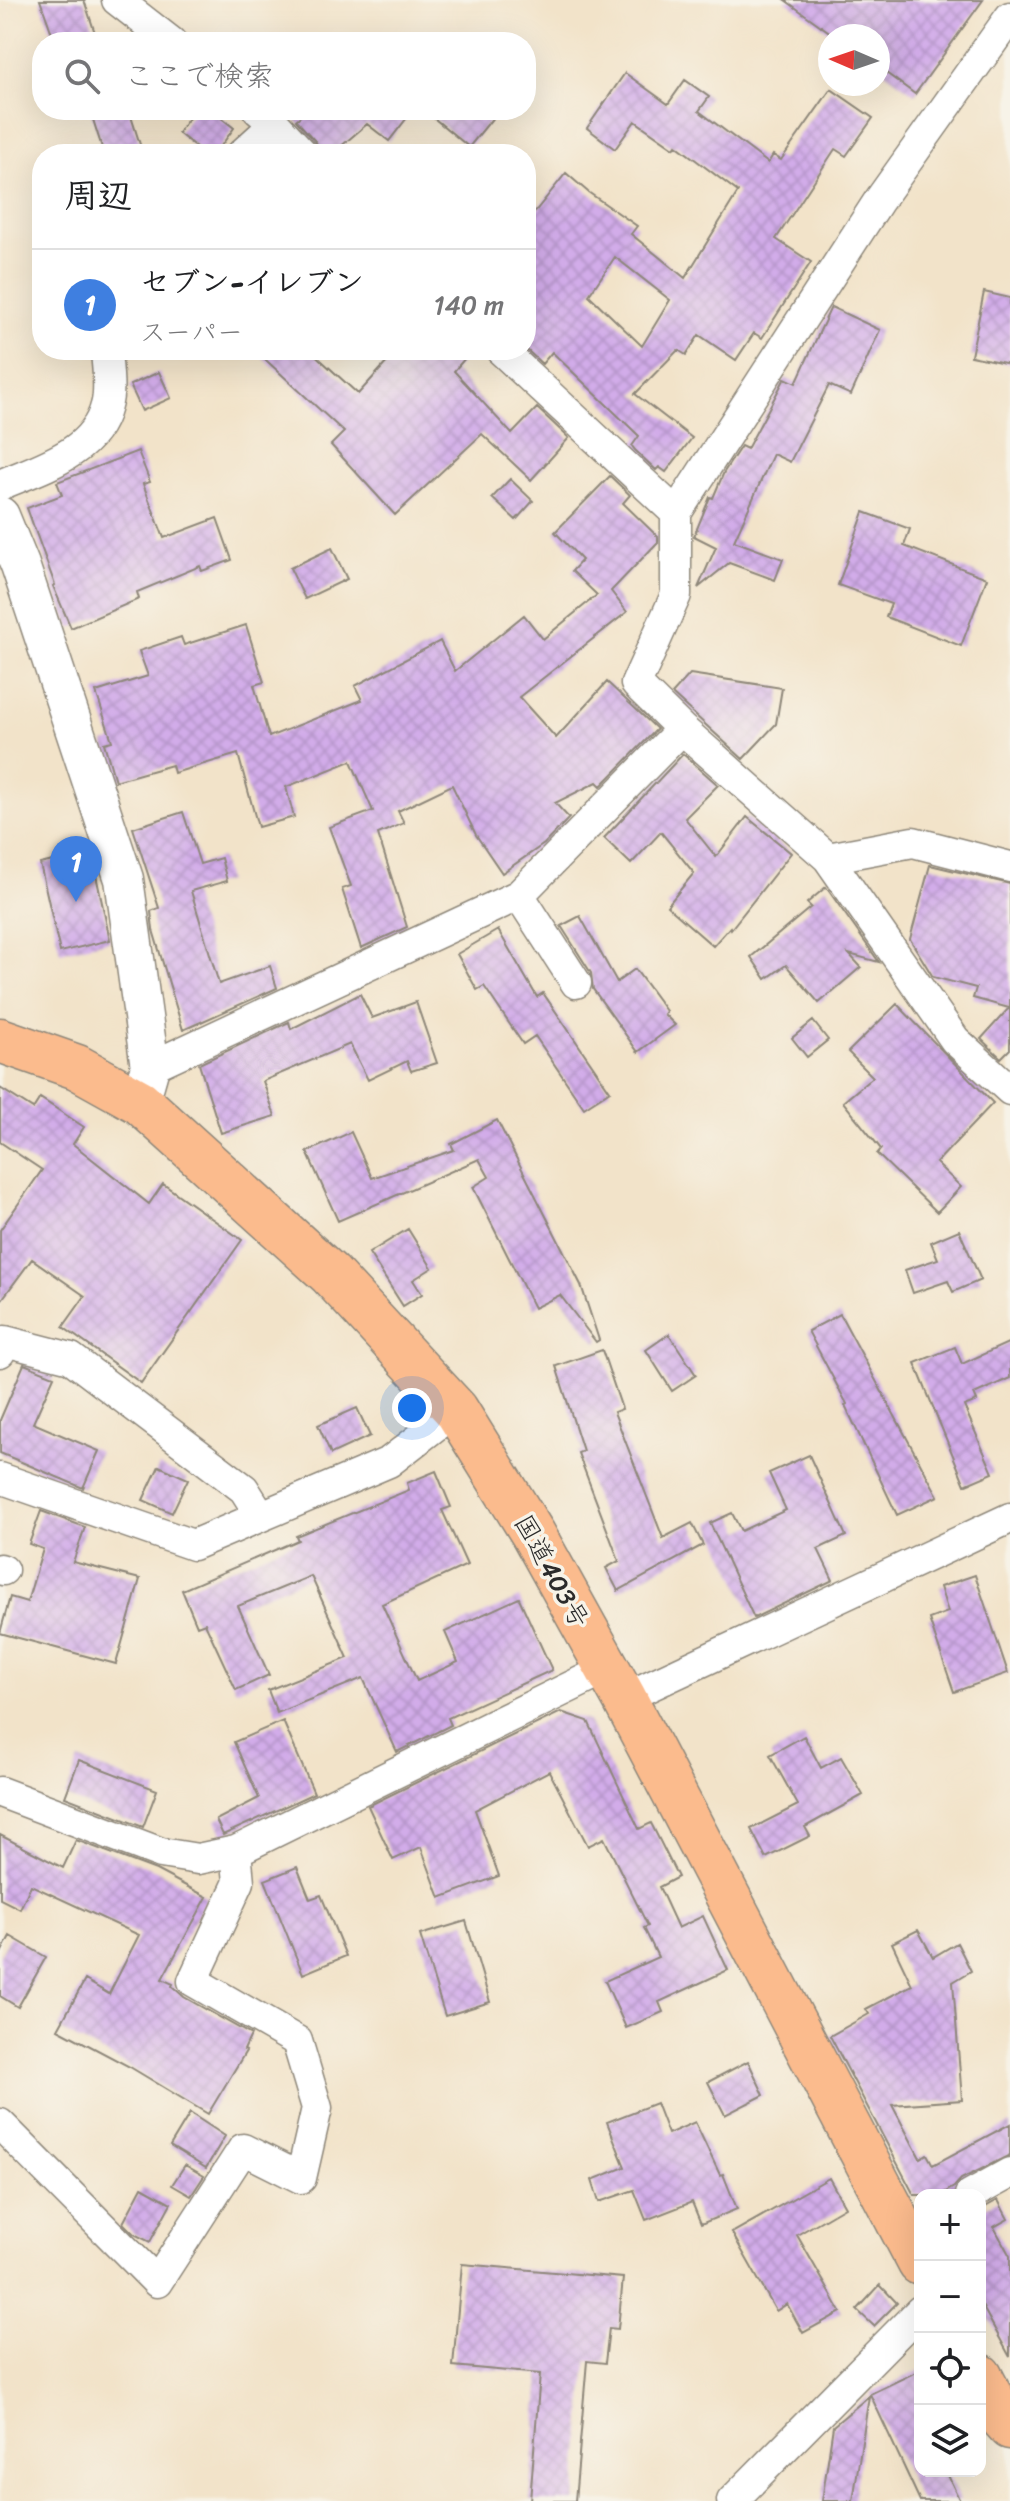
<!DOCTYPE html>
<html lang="ja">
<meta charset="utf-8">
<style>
body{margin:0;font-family:Sriracha,"Klee One",sans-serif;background:#f2f2f2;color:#202124}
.controls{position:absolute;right:24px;bottom:24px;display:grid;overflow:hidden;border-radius:16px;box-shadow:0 8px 32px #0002}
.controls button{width:72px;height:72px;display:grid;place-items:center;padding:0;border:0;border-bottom:2px solid #e0e0e0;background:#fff;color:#202124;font:40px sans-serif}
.compass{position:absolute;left:818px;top:24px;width:72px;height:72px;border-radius:50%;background:#fff;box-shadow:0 8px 32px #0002;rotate:272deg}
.you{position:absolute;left:412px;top:1408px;width:28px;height:28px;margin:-20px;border:6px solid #fff;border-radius:50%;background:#1a73e8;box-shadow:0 0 0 12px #1a73e833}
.badge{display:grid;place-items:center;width:52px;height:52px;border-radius:50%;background:#d1495b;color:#fff;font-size:26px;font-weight:700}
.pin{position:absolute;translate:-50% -66px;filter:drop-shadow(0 2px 4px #0008)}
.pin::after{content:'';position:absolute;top:42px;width:28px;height:24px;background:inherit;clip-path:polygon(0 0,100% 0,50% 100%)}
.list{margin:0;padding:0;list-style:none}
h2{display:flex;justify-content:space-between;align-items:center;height:104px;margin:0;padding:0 32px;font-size:34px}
h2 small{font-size:26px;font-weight:400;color:#757577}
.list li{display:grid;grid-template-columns:52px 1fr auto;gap:24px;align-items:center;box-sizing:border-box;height:112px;padding:0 32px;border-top:2px solid #e0e0e0}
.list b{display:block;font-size:30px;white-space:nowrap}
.list p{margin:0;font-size:26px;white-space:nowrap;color:#757577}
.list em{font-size:26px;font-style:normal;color:#757577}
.icon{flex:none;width:44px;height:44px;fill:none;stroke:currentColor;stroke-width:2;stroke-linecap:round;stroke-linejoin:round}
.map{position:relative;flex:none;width:1010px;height:2501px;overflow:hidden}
.search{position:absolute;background:#fff;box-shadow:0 8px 32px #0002;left:32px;top:32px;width:504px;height:88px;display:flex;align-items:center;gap:20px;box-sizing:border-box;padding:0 28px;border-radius:32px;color:#757577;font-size:30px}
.panel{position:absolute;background:#fff;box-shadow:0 8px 32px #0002;left:32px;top:144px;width:504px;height:216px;border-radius:32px}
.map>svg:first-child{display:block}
.building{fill:url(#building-cross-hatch);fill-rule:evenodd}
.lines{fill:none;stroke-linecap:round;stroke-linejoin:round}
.minor-casing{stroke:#8e877a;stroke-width:33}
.tertiary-casing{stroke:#8e877a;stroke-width:41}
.trunk-casing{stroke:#8e877a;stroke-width:47}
.minor{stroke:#fff;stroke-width:30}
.tertiary{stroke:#fff;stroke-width:38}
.trunk{stroke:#fbbb8d;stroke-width:44}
.labels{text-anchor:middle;stroke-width:7;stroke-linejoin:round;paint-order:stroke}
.street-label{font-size:26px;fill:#2b2b2b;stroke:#f7f3e8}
</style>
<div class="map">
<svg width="1010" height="2501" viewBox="0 0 1010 2501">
<defs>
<pattern id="building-cross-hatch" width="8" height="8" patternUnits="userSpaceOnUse" patternTransform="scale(2)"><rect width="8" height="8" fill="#d2ace9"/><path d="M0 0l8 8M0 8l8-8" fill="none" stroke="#b494c8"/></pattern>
</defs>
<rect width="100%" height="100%" fill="#f7f3e8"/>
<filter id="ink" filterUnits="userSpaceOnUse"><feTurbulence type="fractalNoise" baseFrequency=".0125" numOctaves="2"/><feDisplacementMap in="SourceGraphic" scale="16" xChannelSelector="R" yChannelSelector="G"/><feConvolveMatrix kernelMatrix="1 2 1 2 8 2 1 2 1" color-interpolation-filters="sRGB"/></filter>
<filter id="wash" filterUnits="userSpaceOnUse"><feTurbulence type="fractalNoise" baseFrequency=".006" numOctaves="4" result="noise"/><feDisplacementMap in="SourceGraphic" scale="32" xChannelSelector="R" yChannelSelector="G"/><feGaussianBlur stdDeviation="1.8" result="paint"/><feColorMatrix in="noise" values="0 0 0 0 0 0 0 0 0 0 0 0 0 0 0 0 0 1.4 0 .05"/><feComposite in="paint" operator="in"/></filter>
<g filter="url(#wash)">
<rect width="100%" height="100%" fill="#f2e3c9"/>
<g id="blocks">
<path class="building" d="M40,0H84L98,42H55Z
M785,0H983L915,94L878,67V36H835Z
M625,73L668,104L685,80L709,97L699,111L768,163L773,155L781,160L831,89L873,118L846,156L835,149L776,239L811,262L762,338L754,333L736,360L699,335L686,355L678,350L635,394L692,438L666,472L659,467L656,470L635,450L632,446L639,436L552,352L542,364L526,349V223L566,173L588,192L637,226L631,234L685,278L738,192L676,145L674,148L635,121L615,149L587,128ZM615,257L670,300L642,346L589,295Z
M90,110H129L143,154H104Z
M195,110H211L234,128L215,154H205L178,133Z
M307,110H413L389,141L367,124L332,154H320L316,142L296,120Z
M424,110H499L469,147Z
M984,292L1010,298V364L971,356Z
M831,307L880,330L851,395L829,385L790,462L773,454L734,541L783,559L775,580L729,563L698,588L716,547L694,536L710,497L713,498L724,472L741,446L747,449L785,378L796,383Z
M255,350H310L358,394L398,350H472L454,371L512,434L537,408L569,438L531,480L482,434L395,515L331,445L344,432Z
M159,372L171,398L142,411L130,385Z
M138,451L150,482L143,484L164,538L217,518L232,560L202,571L200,566L137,592L139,599L71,628L53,586L55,585L27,508L62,495L57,482Z
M610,476L630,495L623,503L658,537V542L611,591L627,612L519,697L556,738L607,682L657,729L601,786L597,782L555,803L569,818L544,844L502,873L476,835L452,785L398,811L404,823L378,834L407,927L361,948L342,889L351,886L329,827L373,811L351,761L286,787L294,817L258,827L238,754L174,773L172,765L115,781L104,743L112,741L96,692L148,676L139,651L181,637L184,645L246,625L264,682L254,685L269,737L362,700L355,686L440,641L455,671L524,615L543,639L597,595L572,571L582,560L555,532Z
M510,479L533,501L516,520L492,498Z
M864,512L910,529L904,546L987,578L961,646L886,617L891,604L838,585Z
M332,548L347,579L305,599L290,568Z
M690,674L782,688L776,724L743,759L672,694Z
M683,754L718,785L685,818L716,857L747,817L791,853L731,929L730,927L713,946L667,906L694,873L661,832L631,864L604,838Z
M183,812L200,864L221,858L227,881L191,891L219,984L270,966L277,988L183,1030L153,930L151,911L159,908L133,828Z
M91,852L110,940L60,952L40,864Z
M930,865L1010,884V1049L1001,1058L981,1039L1009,1008L973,998L976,988L933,977L910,939Z
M826,887L879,962L849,954L861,967L819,1003L786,965L766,979L751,957L811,907L807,903Z
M580,916L617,982L635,969L666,1011L664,1014L675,1025L638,1052L593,989L591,973L561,926Z
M498,930L537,997L543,993L610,1091L584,1108L535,1036L523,1044L484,986L477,990L457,954Z
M360,994L372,1018L416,1002L437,1063L411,1071L407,1061L368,1080L350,1044L263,1081L275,1116L221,1133L199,1064L289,1022L291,1029Z
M897,1004L993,1103L936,1163L961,1187L937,1212L877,1154L881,1149L843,1102L873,1077L848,1052Z
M813,1021L828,1040L807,1057L792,1038Z
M0,1088L33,1109L40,1098L84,1127L73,1144L149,1204L163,1184L242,1240L141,1383L63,1327L85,1296L32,1259L0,1302V1230L42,1170L0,1142Z
M497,1120L581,1285L599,1340L596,1342L560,1295L534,1308L473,1187L489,1177L479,1159L338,1221L307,1152L351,1132L372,1178L454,1150L451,1144Z
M408,1229L432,1268L413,1280L422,1294L403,1306L369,1253Z
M959,1230L981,1280L953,1292L948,1281L913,1293L905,1270L938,1259L931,1242Z
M840,1314L938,1496L897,1515L845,1405L847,1404L808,1331Z
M669,1334L696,1375L672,1391L646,1350Z
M1010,1342V1378L974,1394L977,1401L964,1406L993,1473L965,1485L915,1363L955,1347L962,1364Z
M602,1350L622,1409L614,1412L663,1538L692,1523L703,1545L618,1591L606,1568L619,1561L578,1453L583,1451L556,1366Z
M24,1364L54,1376L33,1423L99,1451L83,1488L0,1453V1420Z
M357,1408L370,1436L331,1454L318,1425Z
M809,1455L846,1536L818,1549L833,1580L754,1618L710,1523L732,1513L741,1531L786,1510L769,1473Z
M159,1466L188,1479L172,1513L143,1500Z
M436,1471L451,1507L442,1510L467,1565L382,1604L417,1681L458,1662L445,1632L519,1598L552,1670L448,1718L451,1725L397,1752L363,1678L277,1713L268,1690L348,1658L311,1576L238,1606L269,1675L236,1690L205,1623L197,1626L182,1590L298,1540L296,1536L409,1490L407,1483Z
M41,1511L85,1527L73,1562L140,1579L116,1664L0,1633L10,1597L27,1602L43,1549L29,1544Z
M975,1575L1008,1673L954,1692L929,1619L948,1612L940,1587Z
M561,1712L588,1721L639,1829L651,1823L678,1877L659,1887L678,1928L703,1916L728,1970L659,2002L663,2012L626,2028L605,1981L658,1957L644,1928L648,1926L604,1838L588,1846L549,1771L475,1810L499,1876L440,1898L421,1847L393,1860L368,1806Z
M283,1721L314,1793L223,1835L216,1820L259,1798L234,1742Z
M804,1736L821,1768L841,1757L863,1795L805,1827L810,1836L766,1858L751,1829L798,1805L770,1755Z
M79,1760L157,1790L143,1827L65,1797Z
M0,1835L63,1868L76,1840L156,1870L207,1897L162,1979L173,1984L172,1986L184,1997L251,2035L244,2050L246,2051L208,2114L130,2067L58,2029L85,1980L109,1994L139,1935L31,1885L20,1909L0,1899Z
M297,1867L310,1899L321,1895L346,1956L303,1974L265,1880Z
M466,1921L490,2002L445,2016L420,1935Z
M918,1930L933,1957L957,1943L971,1971L953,1982L962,2100L892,2105L920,2158L927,2154L933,2165L1010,2124V2155L961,2179L954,2187L940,2195H914L830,2036L869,2014L866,2009L912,1985L892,1943Z
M10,1936L46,1957L18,2007L0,1996V1955Z
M748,2061L764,2095L725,2115L708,2082Z
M656,2103L668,2134L695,2122L720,2175L723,2174L737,2209L701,2224L692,2202L646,2220L634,2190L599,2202L592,2180L625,2167L607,2122Z
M190,2113L225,2136L206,2168L170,2146Z
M185,2165L204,2176L191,2196L172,2185Z
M829,2178L845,2207L797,2235L841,2312L803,2333L787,2304L776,2311L732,2233Z
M142,2187L171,2203L150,2242L134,2234L123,2223Z
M998,2200L1008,2219L994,2227L1010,2256V2357L980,2302V2210Z
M462,2264L623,2278L618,2329L609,2328L605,2363L587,2361L575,2501H530L540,2374L453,2366Z
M880,2285L897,2303L874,2326L857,2310Z
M920,2370V2471H946L960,2501H920L870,2394Z
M869,2396L853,2501H822L833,2426Z"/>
</g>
</g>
<g filter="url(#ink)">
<use href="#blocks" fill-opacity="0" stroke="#8e877a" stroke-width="2"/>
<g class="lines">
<g class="minor-casing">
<path id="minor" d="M117,0L171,42
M1010,17L878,202L676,513V595L636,684L682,729L828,858L955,1040L1010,1090
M258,110L275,124L303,154
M242,154L275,124
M501,350L676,513
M0,485C39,468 94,454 106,406C111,389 107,368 106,350
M828,858L913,842L1010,867
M519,895L576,983
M150,1067L519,895L682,729
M0,1352L5,1341L71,1358L244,1489L261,1516
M0,1478L193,1545L389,1462L456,1410
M0,1569L3,1570
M624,1698L1010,1518
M0,1792L161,1853L198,1859L236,1851L607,1669
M0,2124L157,2282L243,2149L301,2178L317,2108L297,2041L193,1981L239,1882L236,1851
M970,2195L1010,2173
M732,2501L920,2311"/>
</g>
<g class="tertiary-casing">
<path id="tertiary" d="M0,516L20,565L124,879L150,1067L140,1102"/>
</g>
<g class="trunk-casing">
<path id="trunk" d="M0,1040L77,1067L140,1102L330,1274L456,1410L533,1534L624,1698L920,2263
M980,2376L1002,2418L1010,2427"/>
</g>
<use href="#minor" class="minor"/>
<use href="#tertiary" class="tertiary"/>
<use href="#trunk" class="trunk"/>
</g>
</g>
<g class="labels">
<g class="street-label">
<text transform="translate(552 1571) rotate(61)" y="9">国道403号</text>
</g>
</g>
</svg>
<div class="controls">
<button>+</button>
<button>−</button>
<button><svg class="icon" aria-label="locate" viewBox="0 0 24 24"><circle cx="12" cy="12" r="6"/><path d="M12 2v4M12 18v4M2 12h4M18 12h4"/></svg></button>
<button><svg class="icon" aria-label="layers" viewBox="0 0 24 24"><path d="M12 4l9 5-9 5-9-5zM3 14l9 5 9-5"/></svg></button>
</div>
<svg class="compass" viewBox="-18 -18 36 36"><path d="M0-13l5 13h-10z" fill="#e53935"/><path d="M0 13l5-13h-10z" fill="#757577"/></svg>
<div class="you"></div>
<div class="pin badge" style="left:76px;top:902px;background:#3f7fe0">1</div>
<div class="search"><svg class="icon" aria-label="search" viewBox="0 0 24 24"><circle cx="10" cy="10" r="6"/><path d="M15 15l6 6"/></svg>ここで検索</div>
<section class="panel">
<h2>周辺<small></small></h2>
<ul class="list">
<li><span class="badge" style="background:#3f7fe0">1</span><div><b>セブン-イレブン</b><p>スーパー</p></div><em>140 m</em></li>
</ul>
</section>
</div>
